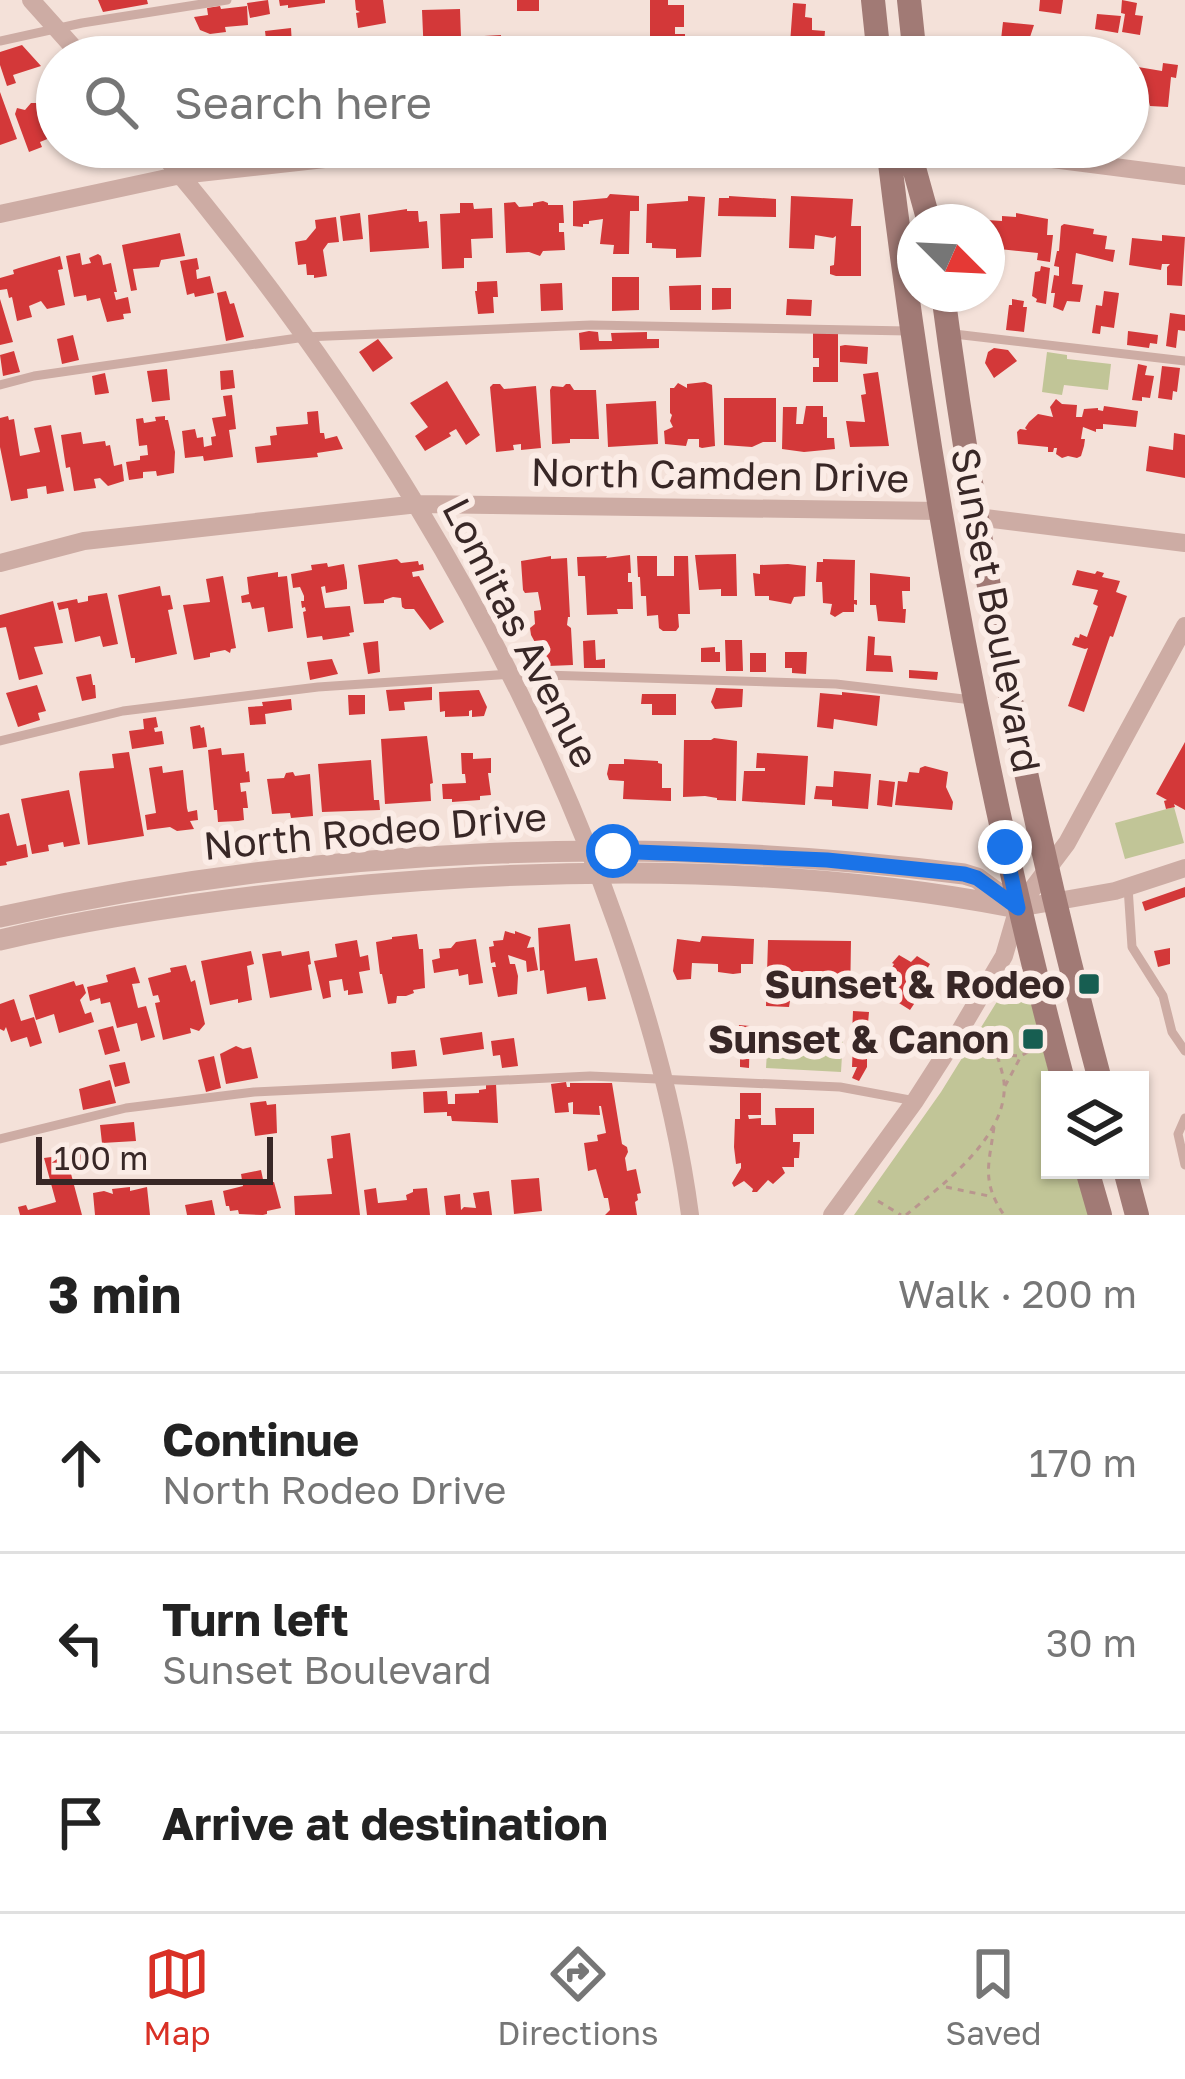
<!DOCTYPE html>
<meta charset="utf-8">
<style>
body{margin:0;font-family:"Golos Text",sans-serif;background:#f2f2f2;color:#222}
.controls{position:absolute;right:36px;bottom:36px;display:grid;overflow:hidden;border-radius:0px;box-shadow:0 3px 9px #0004}
.controls button{width:108px;height:108px;display:grid;place-items:center;padding:0;border:0;border-bottom:3px solid #e0e0e0;background:#fff;color:#222;font:60px sans-serif}
.compass{position:absolute;left:897px;top:204px;width:108px;height:108px;border-radius:50%;background:#fff;box-shadow:0 3px 9px #0004;rotate:114deg}
.scale{position:absolute;left:36px;bottom:30px;width:237px;box-sizing:border-box;padding-left:12px;border:6px solid #382726;border-top:0;font-size:33px;line-height:42px;white-space:nowrap;color:#382726;-webkit-text-stroke:9px #fbece6;paint-order:stroke}
.stop{position:absolute;width:36px;height:36px;margin:-27px;border:9px solid #1a73e8;border-radius:50%;background:#fff}
.stop.end{background:#1a73e8;border-color:#fff;box-shadow:0 3px 12px #0008}
.list{margin:0;padding:0;list-style:none}
h2{display:flex;justify-content:space-between;align-items:center;height:156px;margin:0;padding:0 48px;font-size:51px}
h2 small{font-size:39px;font-weight:400;color:#767676}
.list li{display:grid;grid-template-columns:78px 1fr auto;gap:36px;align-items:center;box-sizing:border-box;height:180px;padding:0 48px;border-top:3px solid #e0e0e0}
.list b{display:block;font-size:45px;white-space:nowrap}
.list p{margin:0;font-size:39px;white-space:nowrap;color:#767676}
.list em{font-size:39px;font-style:normal;color:#767676}
.icon{flex:none;width:66px;height:66px;fill:none;stroke:currentColor;stroke-width:2;stroke-linecap:round;stroke-linejoin:round}
.map{position:relative;flex:none;width:1185px;height:1215px;overflow:hidden}
.search{position:absolute;background:#fff;box-shadow:0 3px 9px #0004;left:36px;right:36px;top:36px;height:132px;display:flex;align-items:center;gap:30px;box-sizing:border-box;padding:0 42px;border-radius:66px;color:#767676;font-size:45px}
.sheet{height:696px;background:#fff}
nav{display:flex;justify-content:space-around;align-items:center;box-sizing:border-box;height:168px;border-top:3px solid #e0e0e0;background:#fff;font-size:33px;color:#767676}
nav a{display:grid;justify-items:center;gap:6px}
nav .on{color:#d93025}
.map>svg:first-child{display:block}
.green{fill:#c1c597}
.building{fill:#d33839}
.lines{fill:none;stroke-linecap:round;stroke-linejoin:round}
.path{stroke:#b9968e;stroke-width:3;stroke-dasharray:6 6;stroke-linecap:butt}
.service{stroke:#cdaca4;stroke-width:9}
.minor{stroke:#cdaca4;stroke-width:18}
.tertiary{stroke:#cdaca4;stroke-width:21}
.secondary{stroke:#a17a75;stroke-width:24}
.route{stroke:#1a73e8;stroke-width:15}
.poi-dot{fill:#175e51;stroke:#fbece6;stroke-width:4.5}
.labels{text-anchor:middle;stroke-width:12;stroke-linejoin:round;paint-order:stroke}
.street-label{font-size:39px;fill:#382726;stroke:#fbece6}
.poi-label{font-size:39px;font-weight:bold;fill:#382726;stroke:#fbece6;text-anchor:end}
</style>
<div class="map">
<svg width="1185" height="1215" viewBox="0 0 1185 1215">
<rect width="100%" height="100%" fill="#f4e1d9"/>
<path class="green" d="M1047,352L1067,355V359L1111,364L1108,390L1064,385L1062,395L1042,392Z
M1174,807L1184,843L1125,859L1115,823Z
M1016,981L1023,983L1028,990L1051,1080L1050,1170H1076L1089,1215H854L941,1092L1006,987Z
M768,1035L843,1038L841,1072L766,1068Z"/>
<path class="building" d="M98,0H147L148,4L103,12Z
M268,0L270,14L250,18L247,3Z
M279,0H325V3L288,8V5L280,6Z
M355,0H383L386,23L358,28L356,13L360,12L356,10Z
M517,0H539V11H517Z
M650,0H668V5H684V27H675V34H685V57H622V36H650Z
M1040,0H1063L1061,14L1039,11Z
M1122,0L1137,3L1135,15L1143,16L1140,35L1122,32L1125,14L1121,13Z
M793,3L806,4L805,17L812,18V30L825,31L823,57H789Z
M220,6L221,9L247,6L248,25L225,27L226,32L210,34L200,30L194,17L208,15L207,8Z
M460,9L461,37H455L456,57H424L422,10Z
M1097,14L1121,16L1118,33L1095,29Z
M1003,22L1034,25L1027,46L1038,47L1037,57H999Z
M291,28L292,45L299,44L300,57H263L262,49L267,48L265,31Z
M501,35V43L523,42L524,57H485L484,36Z
M556,36H601V47H613V57H552L549,55L548,42H556Z
M240,39L242,57H223L221,42Z
M711,43H723V51H735V47L753,48V57H707Z
M22,45L41,66L13,75L16,83L7,86L0,65V52Z
M1163,63L1178,65L1176,78L1171,77L1168,107L1150,106L1148,98L1135,97L1136,85H1130L1132,66L1162,71Z
M0,92L17,139L0,145Z
M31,103H36L40,108L57,103V135L40,142L42,147L29,152L15,114L17,108L25,110Z
M610,194L639,196V211H630L629,254H613L614,245L600,244L603,219L589,221V224H583V227L573,226V201L607,198Z
M688,196L705,197L701,257L676,258V249L652,248V243H646L647,204L688,201Z
M729,196L776,199V217L718,216L719,198H729Z
M791,196L853,199L851,226H861V276H836L830,274V266L834,265L836,236L833,238L815,235L814,249L789,248Z
M543,201L548,203V205H563L564,223H559V232H564L565,250L543,251L540,256L529,252L506,253L504,203L515,202L519,207L533,206V203Z
M460,203H473L474,209L492,208L493,238L471,239L472,258H464V268L442,269L440,214L460,213Z
M407,209V211H418L419,222L427,221L429,248L370,252L368,215Z
M360,213L363,239L343,241L340,216Z
M1016,213L1048,219L1047,235H1053L1050,262L1037,260L1038,253L999,249L998,257L987,256V220L1002,221V216L1016,217Z
M336,217L339,242L328,243L323,250L327,276L314,278V275H307L306,264L298,265L295,242L306,240L316,228L315,220Z
M1064,224L1094,229L1093,234L1107,236L1105,249L1115,250L1113,262L1076,253L1072,284L1083,285L1080,302L1067,301L1063,311L1053,307L1055,293H1051L1054,275L1059,276V267L1054,266L1057,251H1059L1061,226Z
M180,233L185,256L161,260L159,267L133,269L137,290L131,291L122,245Z
M1162,235L1185,237L1182,286L1167,285V267L1170,264H1162L1161,270L1129,265L1132,238L1162,241Z
M80,253L82,265L91,263L89,258L98,254L101,256L103,265L111,263L117,292H114L116,300L128,297L131,313L123,314L124,319L107,322L100,298L87,301L86,295L74,297L66,256Z
M60,256L63,269L58,270L65,305L47,309L41,301L29,306L32,317L17,321L12,297L9,298L7,289L0,290V278L14,274L13,270L19,268Z
M197,258L199,269L196,270L197,279L210,276L214,293L195,297L194,293L187,295L180,261Z
M1041,266L1050,268L1046,304L1036,302L1037,299L1032,296L1035,272L1040,271Z
M612,277H639V310L612,311Z
M497,281L498,297H493L494,313L478,314L475,291H477V282Z
M562,283L563,310L541,311L540,284Z
M701,285V310H670L669,286Z
M712,288H731V309L712,310Z
M226,291L230,304L234,303L244,337L226,341L217,293Z
M1104,291L1119,293L1114,328L1101,326L1100,334L1092,333L1096,305L1102,306Z
M0,299L13,342L0,345Z
M787,299L812,300L811,316L786,315Z
M1012,299L1024,301L1023,307H1027L1024,332L1006,330L1009,305H1012Z
M1170,313L1185,315V331L1178,330L1176,348L1166,346Z
M589,331L598,332L599,341H612L611,333L647,332V339H659V348L580,350L579,333Z
M1128,331L1158,335L1157,344L1150,343L1149,348L1127,345Z
M813,333H838V382H813V367H819V358H813Z
M73,335L79,360L62,364L57,339Z
M378,339L393,358L373,372L359,352Z
M845,345L868,347L867,364L840,362V346Z
M994,348L1008,350L1017,361L994,378L985,363L988,352Z
M14,351L20,372L3,376L0,355Z
M1138,364L1147,366L1145,375L1154,376L1150,398L1142,397V401L1132,400Z
M1162,366L1180,368L1177,392L1173,391L1172,400L1158,398Z
M167,369L170,400L152,402L147,371Z
M233,370L235,388L221,390L220,371Z
M878,372L889,446L850,447L846,421L865,422L861,395L866,394L863,374Z
M105,373L109,393L95,395L92,376Z
M447,381L480,435L466,445L456,429L449,433L451,436L425,451L415,436L428,427L410,403Z
M705,382L712,385L715,446L702,448L699,447V439H688L686,446L665,444L664,431L673,427L670,421L672,415L670,413V388H674L678,383L687,388V384Z
M493,384H500L504,389L536,386L541,448L521,450V444L513,445L514,450L496,452L490,387Z
M566,384H570L574,390H596L599,439H570V443L552,444L550,390L552,386L563,387Z
M232,395L236,429L229,430L233,457L204,461L203,456L185,458L182,431L195,429L197,438L203,437L204,447L212,445L211,437L216,436L212,418L226,416L223,396Z
M724,398H776V442H763L752,447L724,445Z
M1056,399L1062,404L1077,405L1076,417H1082L1084,409L1098,408V410L1103,411L1104,406L1138,411L1136,427L1103,424V429H1096V432L1083,427L1081,439H1085L1084,446L1081,456L1077,458L1068,456L1062,458L1056,454L1057,448H1054L1053,452H1048V447L1018,444L1017,432L1020,429L1027,430L1025,428L1029,422L1038,414L1053,417L1050,407Z
M656,401L658,444L608,447L606,404Z
M806,406H823V417H827V438H834L835,449L804,452L782,449L783,407H797L796,424H803Z
M318,411L320,433H324L325,439L337,436L343,449L317,453L318,457L257,463L255,447L271,445L270,436L277,435L276,427L308,424L307,412Z
M8,416L9,420L14,419L20,456L40,452L34,428L51,425L64,491L47,494L46,486L27,489L28,498L11,501L0,447V418Z
M165,416V420H168L175,452L174,473L157,476L156,471L143,472V478L129,480L126,462L140,460V456L148,455L147,445L139,446L136,419L143,418L144,423L156,421L155,417Z
M81,432L83,444L105,441L106,446L110,445L114,466L122,464L124,481L108,486L100,478L94,479L96,488L74,491L70,467L66,468L61,435Z
M1174,433L1185,435V478L1146,471L1149,446L1173,450Z
M736,554L737,596H721V589L699,590L695,555Z
M630,555L631,573H628V582H632L633,609H617L618,614L587,615L585,576H578L577,557L607,556L606,558Z
M551,556V559L567,558L570,617H568L567,625L571,628L573,665L548,666L531,635L530,628L535,624L534,611L541,610V608L538,592L525,593L523,590L521,561Z
M637,556H657V576H674V556H688L690,614H678L679,627L676,631H663L659,628L658,615L647,616L646,596H641L640,577H638Z
M397,559L401,563L418,561L419,565L423,564L424,570L412,572L413,577L419,576L444,622L430,630L414,609H405L402,607L401,598L393,597L384,600V603L364,604L358,565Z
M823,559L855,560L854,600H857V605L854,604V612H843L835,617L830,614L832,604L823,603L822,582H816L817,562H823Z
M327,563L328,567L344,564L347,582V589L326,593L325,586L321,587L325,608L350,606L354,632L349,633L350,636L323,640L322,636L307,638L303,612L306,611L305,607L302,608L301,601H304V596L300,587L293,588L291,574L312,570L311,565Z
M788,564L806,566L805,596L794,597L791,604L769,600V596H755L753,573L760,574V565Z
M1077,570L1095,574L1097,571L1104,573L1102,577L1120,581L1116,592L1127,596L1113,637L1110,636L1084,712L1068,706L1088,648L1085,649L1072,645L1075,637L1079,638L1080,634L1087,637L1098,606L1093,604L1098,590L1072,585Z
M278,572V577L287,576L293,628L268,632L264,607L252,609L250,602L242,603L241,596L249,594L247,577Z
M870,573L910,577V591H902L903,609H906L905,623L878,621L876,605H870Z
M223,576L236,648L231,649L230,653L225,650L210,653V657L194,660L183,605L210,602L206,579Z
M160,586L162,596L170,595L173,609L168,610L177,654L135,663V658H131L118,595Z
M107,593L118,644L103,647L100,636L75,642L68,608L59,610L57,603L77,599L78,603L88,601V596Z
M53,601L63,643L34,647L43,674L19,680L6,627L0,628V615Z
M868,636L875,637L874,655L891,656L893,672L866,671Z
M595,640L596,660L605,659V668H584L583,641Z
M725,640H742L743,671H726Z
M378,641L380,672L368,674L363,643Z
M715,647V652H720V662H701V648Z
M785,652H807L806,674L792,673V668H785Z
M750,653H766V672H750Z
M332,659L338,674L310,680L307,662Z
M909,670L938,672L937,680L909,678Z
M91,674L93,685H95L96,698L82,701L76,677Z
M37,685L46,711L38,713L40,720L18,727L6,693Z
M432,687V700L404,702L405,710L389,711L386,690Z
M716,688L743,689L742,707L715,709L711,702Z
M479,690L487,707L484,716L472,717V710L469,711V716L445,717V711L440,712L439,692Z
M842,692L880,696L877,726L834,719L833,729L817,727L820,693L842,695Z
M642,694H676V715H652V704H641Z
M348,695H365V714L349,715Z
M291,699L292,710L265,714L266,724L250,725L248,707L263,706L262,702Z
M156,717L158,727L154,728L155,732L162,731L164,744L132,749L129,731L144,729L143,719Z
M200,725L201,728L204,727L207,747L193,749L190,727Z
M427,736L433,783L430,784L431,801L385,804L381,739Z
M714,738L737,741L736,801L717,800V798L705,796L683,797L684,740H711Z
M1185,742V810L1174,804L1175,807L1166,809L1164,801L1167,800L1156,794Z
M221,748L222,755L244,753L246,772L249,771L250,782L240,783L241,792L246,791L248,808H243L244,820L238,821L218,822L217,810H214L208,750Z
M129,752L144,836L88,845L79,774L80,771L114,768L112,754Z
M461,753H473V759L491,758V773H488L491,795L480,796V800L452,802V799H443L442,784L466,783L465,774H462Z
M757,753L808,756L805,805L742,801L744,771H765V768H756Z
M624,759L658,761V763L662,764V788H671V801L623,799L624,781L609,780L607,774L609,764H624Z
M371,760L374,800H379L380,810L322,812L318,764Z
M162,766L163,773L183,770L187,808L188,812L197,810L198,820L190,821L194,829L177,831L170,827L147,830L145,815L156,813L149,768Z
M925,766L948,772L946,787L953,802L952,810L895,805L898,781L907,782L909,772L919,773L920,768Z
M834,771L871,774L868,809L832,806V800L814,799L816,786L833,787Z
M286,773L293,772L295,776L310,774L313,816L291,818L290,813L272,814L267,779L284,778Z
M879,780L895,782L892,807L877,805Z
M69,790L80,844L64,847L63,842L48,845L49,851L32,854L21,799Z
M9,813L17,846L26,844L28,857L6,862L7,865L0,866V815Z
M1185,887V897L1145,911L1142,902Z
M570,924L575,961L597,958L606,999L588,1001L586,987L547,994L544,970L540,971L538,928Z
M505,931L515,934V931L531,937L527,948L534,947L538,970L527,972L526,961L508,955L510,964H515L518,976L517,994L498,997L492,967H496L495,962L491,963L489,947L494,946L493,941L503,940Z
M417,934L419,949H423L425,988L413,990L414,993L406,996H397L396,1003L388,1004L382,974H380L376,942L392,939V937Z
M702,936L754,939L753,964H741V973L733,974L718,972V964L692,963L691,979L677,980L673,971L677,939L700,942Z
M476,939L483,983L469,985L468,974L459,976L458,969L434,973L432,960L440,958L439,949L451,948L456,942Z
M357,940L360,957L368,955L370,970L359,972L363,993L348,995V990L344,991L342,979L329,981L331,997L323,999L314,961L337,957L335,944Z
M768,940L851,941L850,1001H790L789,1007L766,1006Z
M1170,948V964L1158,967L1154,951Z
M251,951L254,964L247,966L252,1000L238,1003V999L210,1005L201,961Z
M281,951L282,956L309,951L311,964L308,965L312,990L270,998L262,954Z
M899,955L911,962L917,956L930,964L912,994L918,998L910,1010L872,986L878,976L885,980L894,964L892,963Z
M186,965L191,982L195,980L205,1024L199,1031L190,1028L191,1033L163,1040L155,1003L160,1002L158,995L153,996L148,978L171,972L170,968Z
M135,967L140,983L132,984L138,1008L146,1006L155,1037L141,1041L137,1023L117,1028L110,1002L101,1004L100,998L90,1001L87,987L108,982L106,975Z
M74,981L76,986L83,984L86,993L80,1000L85,1014L91,1012L94,1022L59,1033L54,1014L36,1020L29,995Z
M14,999L21,1021L34,1017L42,1043L30,1047L27,1037L11,1042L6,1027L4,1031L0,1029V1004Z
M853,1011L869,1012L867,1035H852Z
M739,1025L750,1026L749,1068L740,1067V1052H737V1045H732V1032H738Z
M113,1026L120,1051L105,1055L98,1030Z
M482,1032L484,1049L443,1055L440,1038Z
M514,1038L518,1066L502,1068L500,1055L493,1056L491,1041Z
M853,1043L867,1044V1067L859,1081L852,1078L857,1067H852Z
M236,1046L243,1049L251,1047L258,1078L226,1084L220,1054Z
M415,1050L417,1066L392,1069L391,1052Z
M214,1056L221,1088L206,1092L198,1060Z
M125,1062L130,1083L115,1087L109,1065Z
M110,1080L116,1103L83,1110L79,1089Z
M566,1082L567,1087H570V1083H612L622,1144L627,1147L628,1152L625,1158L627,1171L636,1169L641,1193L637,1194L638,1200L635,1202L637,1215H605L610,1210L608,1198H604L596,1169L588,1171L584,1143L598,1141L597,1135L606,1133L601,1106H599L600,1115L573,1114V1102L568,1103L569,1112L555,1113L551,1084Z
M496,1084L498,1123L452,1121L451,1116H447V1112L424,1113L423,1092L447,1091L448,1104H455V1094L479,1093V1090L486,1089V1085Z
M740,1093H761V1115H748L749,1119L761,1118V1125H776L775,1108H814V1134H793V1142H800L799,1158H794V1167H782L785,1173L773,1184L768,1180L757,1192H752L753,1189L744,1181L734,1187L732,1183L741,1168V1163L736,1164L734,1147L735,1119H740Z
M266,1101L267,1105L276,1104L277,1133L255,1136L250,1103Z
M134,1122L136,1141L102,1143L100,1125Z
M350,1133L360,1215H295L294,1196L332,1194L327,1159L333,1158L331,1136Z
M88,1147V1151L93,1150L94,1164L81,1168L80,1148Z
M66,1155L82,1215H20L18,1207L26,1205L28,1210L56,1202L44,1158Z
M261,1170L264,1184L274,1182L281,1208L267,1211V1214L263,1215L239,1214L238,1210L230,1211L229,1206H226L223,1191L243,1186L241,1174Z
M539,1178L542,1211L514,1214L511,1180Z
M130,1187V1191L147,1187L150,1215H95L93,1193L104,1191L113,1194L112,1189Z
M376,1188L378,1203L407,1200L406,1195L413,1192V1189L427,1188L430,1215H367L364,1190Z
M489,1191L492,1215H446L444,1196L460,1194L461,1210L464,1207L476,1208L473,1193Z
M212,1200L215,1215H187L185,1205Z"/>
<g class="lines">
<path class="path" d="M999,1055L1021,1056L1033,1049
M1005,1086L1020,1058
M994,1127C989,1165 981,1181 1004,1215
M946,1187L989,1196
M878,1201L901,1215
M906,1215C942,1185 1009,1136 1004,1082C1003,1073 999,1063 997,1054L981,1046"/>
<path class="service" d="M0,41L82,23L227,0
M954,334L1185,361
M0,385L34,376L305,337L591,325L908,331
M0,741L123,711L318,687L512,674L836,684L972,700
M1128,887L1132,947L1163,996L1172,1032L1185,1051
M1185,1118L1178,1134L1185,1165
M0,1139L126,1108L254,1092L590,1076L840,1087L915,1101"/>
<path class="minor" d="M31,0L82,57
M157,147C353,379 516,638 617,925C650,1019 677,1116 690,1215
M958,147L1185,176
M0,214L181,175L432,147
M977,517L1185,543
M0,563L84,541L418,504L939,511
M1018,908L1115,891L1185,868
M832,1215L915,1101L958,1034L1004,956L1018,908L1067,843L1185,626"/>
<path class="tertiary" d="M0,917C316,847 643,833 964,874L977,878L1018,908
M0,940C106,915 215,900 323,889C550,866 787,864 1012,907"/>
<path class="secondary" d="M873,0L879,57
M909,0L915,57
M888,147C926,462 981,773 1063,1080
M897,147L911,157L929,222
M943,294C978,559 1031,822 1100,1080
M1087,1170L1100,1215
M1125,1170L1137,1215"/>
</g>
<g class="lines">
<path class="route" d="M613,851L827,860L964,874L977,878L1018,908L1005,847"/>
</g>
<g class="poi-dot">
<rect x="1077" y="972" width="24" height="24" rx="6"/>
<rect x="1021" y="1027" width="24" height="24" rx="6"/>
</g>
<g class="labels">
<g class="street-label">
<text transform="translate(720 475) rotate(1)" y="14">North Camden Drive</text>
<text transform="translate(996 610) rotate(79)" y="14">Sunset Boulevard</text>
<text transform="translate(521 633) rotate(63)" y="14">Lomitas Avenue</text>
<text transform="translate(375 831) rotate(-5)" y="14">North Rodeo Drive</text>
</g>
<g class="poi-label">
<text x="1065" y="998">Sunset &amp; Rodeo</text>
<text x="1009" y="1053">Sunset &amp; Canon</text>
</g>
</g>
</svg>
<div class="controls">
<button><svg class="icon" aria-label="layers" viewBox="0 0 24 24"><path d="M12 4l9 5-9 5-9-5zM3 14l9 5 9-5"/></svg></button>
</div>
<svg class="compass" viewBox="-18 -18 36 36"><path d="M0-13l5 13h-10z" fill="#e53935"/><path d="M0 13l5-13h-10z" fill="#767676"/></svg>
<div class="scale">100 m</div>
<div class="stop" style="left:613px;top:851px"></div>
<div class="stop end" style="left:1005px;top:847px"></div>
<div class="search"><svg class="icon" aria-label="search" viewBox="0 0 24 24"><circle cx="10" cy="10" r="6"/><path d="M15 15l6 6"/></svg>Search here</div>
</div>
<section class="sheet">
<h2>3 min<small>Walk · 200 m</small></h2>
<ul class="list">
<li><svg class="icon" aria-label="ahead" viewBox="0 0 24 24"><path d="M12 20V5M6 11l6-6 6 6"/></svg><div><b>Continue</b><p>North Rodeo Drive</p></div><em>170 m</em></li>
<li><svg class="icon" aria-label="left" viewBox="0 0 24 24"><path d="M17 20v-9H6M10 6l-5 5 5 5"/></svg><div><b>Turn left</b><p>Sunset Boulevard</p></div><em>30 m</em></li>
<li><svg class="icon" aria-label="arrive" viewBox="0 0 24 24"><path d="M6 21V4h12l-3 4 3 4H6"/></svg><div><b>Arrive at destination</b></div></li>
</ul>
</section>
<nav>
<a class="on"><svg class="icon" aria-label="map" viewBox="0 0 24 24"><path d="M3 6l6-2 6 2 6-2v14l-6 2-6-2-6 2zM9 4v14M15 6v14"/></svg>Map</a>
<a><svg class="icon" aria-label="directions" viewBox="0 0 24 24"><path d="M12 3l9 9-9 9-9-9zM9 14v-3h6M13 9l2 2-2 2"/></svg>Directions</a>
<a><svg class="icon" aria-label="saved" viewBox="0 0 24 24"><path d="M7 4h10v16l-5-4-5 4z"/></svg>Saved</a>
</nav>
